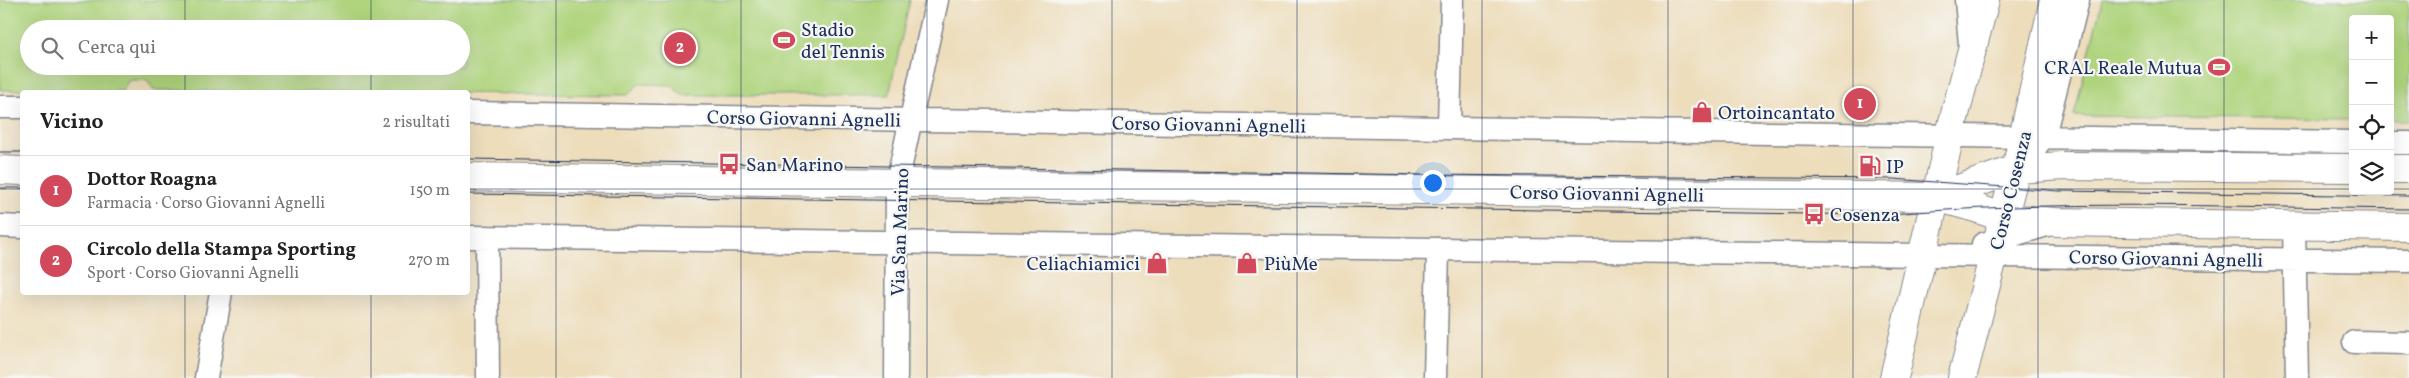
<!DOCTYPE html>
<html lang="it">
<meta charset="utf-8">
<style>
body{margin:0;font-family:Vollkorn,serif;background:#f6f6f6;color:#222}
.controls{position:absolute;right:15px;top:15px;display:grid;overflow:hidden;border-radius:5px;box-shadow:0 5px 20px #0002}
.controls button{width:45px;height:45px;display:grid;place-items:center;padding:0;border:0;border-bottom:1px solid #e0e0e0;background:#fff;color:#222;font:25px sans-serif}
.you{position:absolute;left:1432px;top:182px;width:18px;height:18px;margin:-12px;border:4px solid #fff;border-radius:50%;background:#1a73e8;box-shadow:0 0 0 8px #1a73e833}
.badge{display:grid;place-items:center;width:32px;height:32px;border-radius:50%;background:#d1495b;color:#fff;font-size:16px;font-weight:700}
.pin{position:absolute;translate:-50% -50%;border:2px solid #fff;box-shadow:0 1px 5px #0006}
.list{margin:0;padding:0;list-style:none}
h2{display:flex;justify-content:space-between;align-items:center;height:65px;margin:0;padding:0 20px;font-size:21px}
h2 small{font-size:16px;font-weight:400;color:#767676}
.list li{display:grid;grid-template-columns:32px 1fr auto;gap:15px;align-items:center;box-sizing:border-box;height:70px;padding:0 20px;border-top:1px solid #e0e0e0}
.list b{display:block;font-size:19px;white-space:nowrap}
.list p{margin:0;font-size:16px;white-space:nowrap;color:#767676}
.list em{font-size:16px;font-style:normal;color:#767676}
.icon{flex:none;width:28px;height:28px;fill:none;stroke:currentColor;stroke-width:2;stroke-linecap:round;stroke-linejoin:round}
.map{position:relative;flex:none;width:2409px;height:378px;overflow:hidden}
.search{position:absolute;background:#fff;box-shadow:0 5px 20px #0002;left:20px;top:20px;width:450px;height:55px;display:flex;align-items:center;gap:12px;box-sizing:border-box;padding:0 18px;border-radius:28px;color:#767676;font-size:19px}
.panel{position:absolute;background:#fff;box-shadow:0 5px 20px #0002;left:20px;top:90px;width:450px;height:205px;border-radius:5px}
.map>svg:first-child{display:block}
.pitch{fill:#afd47d;stroke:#65826e;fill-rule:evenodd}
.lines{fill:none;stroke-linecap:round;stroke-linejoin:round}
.minor-casing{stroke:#84868c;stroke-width:25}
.major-casing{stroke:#84868c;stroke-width:30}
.minor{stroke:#fff;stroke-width:22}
.major{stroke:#fff;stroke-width:28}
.tram{stroke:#1b2f5e;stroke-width:1}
.grid{fill:none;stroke:#1b2f5e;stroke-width:1;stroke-opacity:0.55}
.labels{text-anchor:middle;stroke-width:4.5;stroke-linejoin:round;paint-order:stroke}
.poi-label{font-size:19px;fill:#1b2f5e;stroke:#f6f6f2;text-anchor:start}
.street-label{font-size:19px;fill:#1b2f5e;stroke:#f6f6f2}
</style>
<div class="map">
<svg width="2409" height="378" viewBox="0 0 2409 378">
<rect width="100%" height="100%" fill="#f6f6f2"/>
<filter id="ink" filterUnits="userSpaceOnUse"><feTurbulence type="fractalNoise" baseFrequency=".02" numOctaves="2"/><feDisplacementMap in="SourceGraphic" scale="10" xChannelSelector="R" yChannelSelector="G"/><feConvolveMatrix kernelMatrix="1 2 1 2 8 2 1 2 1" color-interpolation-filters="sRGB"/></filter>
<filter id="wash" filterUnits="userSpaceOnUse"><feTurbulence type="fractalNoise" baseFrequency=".0096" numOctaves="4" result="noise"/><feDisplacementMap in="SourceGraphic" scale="20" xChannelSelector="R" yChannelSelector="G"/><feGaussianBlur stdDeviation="1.12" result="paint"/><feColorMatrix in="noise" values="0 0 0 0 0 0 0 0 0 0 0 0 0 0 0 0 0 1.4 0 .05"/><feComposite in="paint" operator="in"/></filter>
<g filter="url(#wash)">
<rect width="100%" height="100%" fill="#edddbb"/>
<path class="pitch" d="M0,0H910L889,95H682L671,85L639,84L628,95L153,90L147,80H129L122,91L0,90ZM29,29H461V66H29Z
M2102,0H2409V120H2390V19H2353V119L2074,116Z"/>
</g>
<g filter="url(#ink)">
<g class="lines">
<g class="minor-casing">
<path id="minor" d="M1966,0L1970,44
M0,107H22
M468,113L2353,142
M1449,127L1452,0
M2390,143H2409
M2035,148L2044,136L2078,0
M2294,225L2297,378
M0,226L22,227
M468,237L2409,261
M487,237L488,378
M1983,244L2050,224
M2354,342L2409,343
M206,378L221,292
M896,378L897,183L937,0
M1435,378L1438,249"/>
</g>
<g class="major-casing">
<path id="major" d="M2390,169H2409
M0,170L22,171
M468,177L1936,197L1976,208L2004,218L2055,222L2409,227
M1936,197L2016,169L2063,166L2353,168
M1894,378L1953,122L1985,0
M1962,378L2016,169L2054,0"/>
</g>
<use href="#minor" class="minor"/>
<use href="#major" class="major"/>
<path class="tram" d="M0,152H22
M468,159L1426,175L1893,179L2060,191L2409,196
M0,188H22
M468,194L1879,215C2055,199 2232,207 2409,209"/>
</g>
</g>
<path class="grid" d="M185,0V29M371,0V29M556,0V378M741,0V378M927,0V378M1112,0V378M1297,0V378M1482,0V378M1668,0V378M1853,0V378M2038,0V378M2224,0V378M185,66V92M371,66V92M0,189H22M468,189H2353M2390,189H2409M185,292V378M371,292V378"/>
<defs>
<g id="stadium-bare" transform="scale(1.725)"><path d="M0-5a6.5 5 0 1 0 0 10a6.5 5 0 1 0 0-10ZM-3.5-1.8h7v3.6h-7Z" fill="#d1495b" stroke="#f6f6f2" stroke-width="2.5" paint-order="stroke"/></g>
<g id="shop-bare" transform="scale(1.725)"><path d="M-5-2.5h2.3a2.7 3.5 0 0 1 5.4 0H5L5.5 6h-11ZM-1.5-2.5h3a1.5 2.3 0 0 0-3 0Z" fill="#d1495b" stroke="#f6f6f2" stroke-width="2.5" paint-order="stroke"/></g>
<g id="bus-bare" transform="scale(1.725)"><path d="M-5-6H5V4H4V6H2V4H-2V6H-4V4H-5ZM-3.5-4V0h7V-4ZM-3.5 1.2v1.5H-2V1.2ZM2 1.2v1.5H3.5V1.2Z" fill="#d1495b" stroke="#f6f6f2" stroke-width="2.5" paint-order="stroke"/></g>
<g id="fuel-bare" transform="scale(1.725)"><path d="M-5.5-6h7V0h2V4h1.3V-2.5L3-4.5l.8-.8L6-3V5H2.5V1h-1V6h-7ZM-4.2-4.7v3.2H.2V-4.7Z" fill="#d1495b" stroke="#f6f6f2" stroke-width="2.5" paint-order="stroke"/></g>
</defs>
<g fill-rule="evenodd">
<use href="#stadium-bare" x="784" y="40"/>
<use href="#stadium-bare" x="2219" y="67"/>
<use href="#shop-bare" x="1702" y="112"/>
<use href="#bus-bare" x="729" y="164"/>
<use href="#fuel-bare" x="1870" y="166"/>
<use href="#bus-bare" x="1814" y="214"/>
<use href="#shop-bare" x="1157" y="263"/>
<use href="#shop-bare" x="1247" y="263"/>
</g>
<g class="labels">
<g class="poi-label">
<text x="801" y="36">Stadio<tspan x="801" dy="22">del Tennis</tspan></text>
<text x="2202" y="74" text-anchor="end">CRAL Reale Mutua</text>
<text x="1718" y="119">Ortoincantato</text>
<text x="746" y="171">San Marino</text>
<text x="1886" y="173">IP</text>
<text x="1830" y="221">Cosenza</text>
<text x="1140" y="270" text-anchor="end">Celiachiamici</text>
<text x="1264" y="270">PiùMe</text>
</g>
<g class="street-label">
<text transform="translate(804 118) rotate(1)" y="7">Corso Giovanni Agnelli</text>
<text transform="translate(1209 124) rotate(1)" y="7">Corso Giovanni Agnelli</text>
<text transform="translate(2010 190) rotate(-76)" y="7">Corso Cosenza</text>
<text transform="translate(1607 193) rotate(1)" y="7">Corso Giovanni Agnelli</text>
<text transform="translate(899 232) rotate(-88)" y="7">Via San Marino</text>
<text transform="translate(2166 258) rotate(1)" y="7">Corso Giovanni Agnelli</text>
</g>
</g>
</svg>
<div class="controls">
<button>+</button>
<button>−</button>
<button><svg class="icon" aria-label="locate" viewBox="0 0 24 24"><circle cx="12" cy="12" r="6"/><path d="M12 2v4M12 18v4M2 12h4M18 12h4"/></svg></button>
<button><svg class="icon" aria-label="layers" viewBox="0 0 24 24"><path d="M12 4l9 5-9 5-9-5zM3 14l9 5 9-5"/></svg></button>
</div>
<div class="you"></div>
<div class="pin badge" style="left:1860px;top:104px">1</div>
<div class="pin badge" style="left:680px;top:48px">2</div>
<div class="search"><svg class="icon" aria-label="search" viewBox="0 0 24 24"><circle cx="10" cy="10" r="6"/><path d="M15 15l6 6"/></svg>Cerca qui</div>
<section class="panel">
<h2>Vicino<small>2 risultati</small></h2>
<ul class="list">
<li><span class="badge">1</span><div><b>Dottor Roagna</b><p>Farmacia · Corso Giovanni Agnelli</p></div><em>150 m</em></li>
<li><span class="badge">2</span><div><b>Circolo della Stampa Sporting</b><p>Sport · Corso Giovanni Agnelli</p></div><em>270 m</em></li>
</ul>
</section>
</div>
